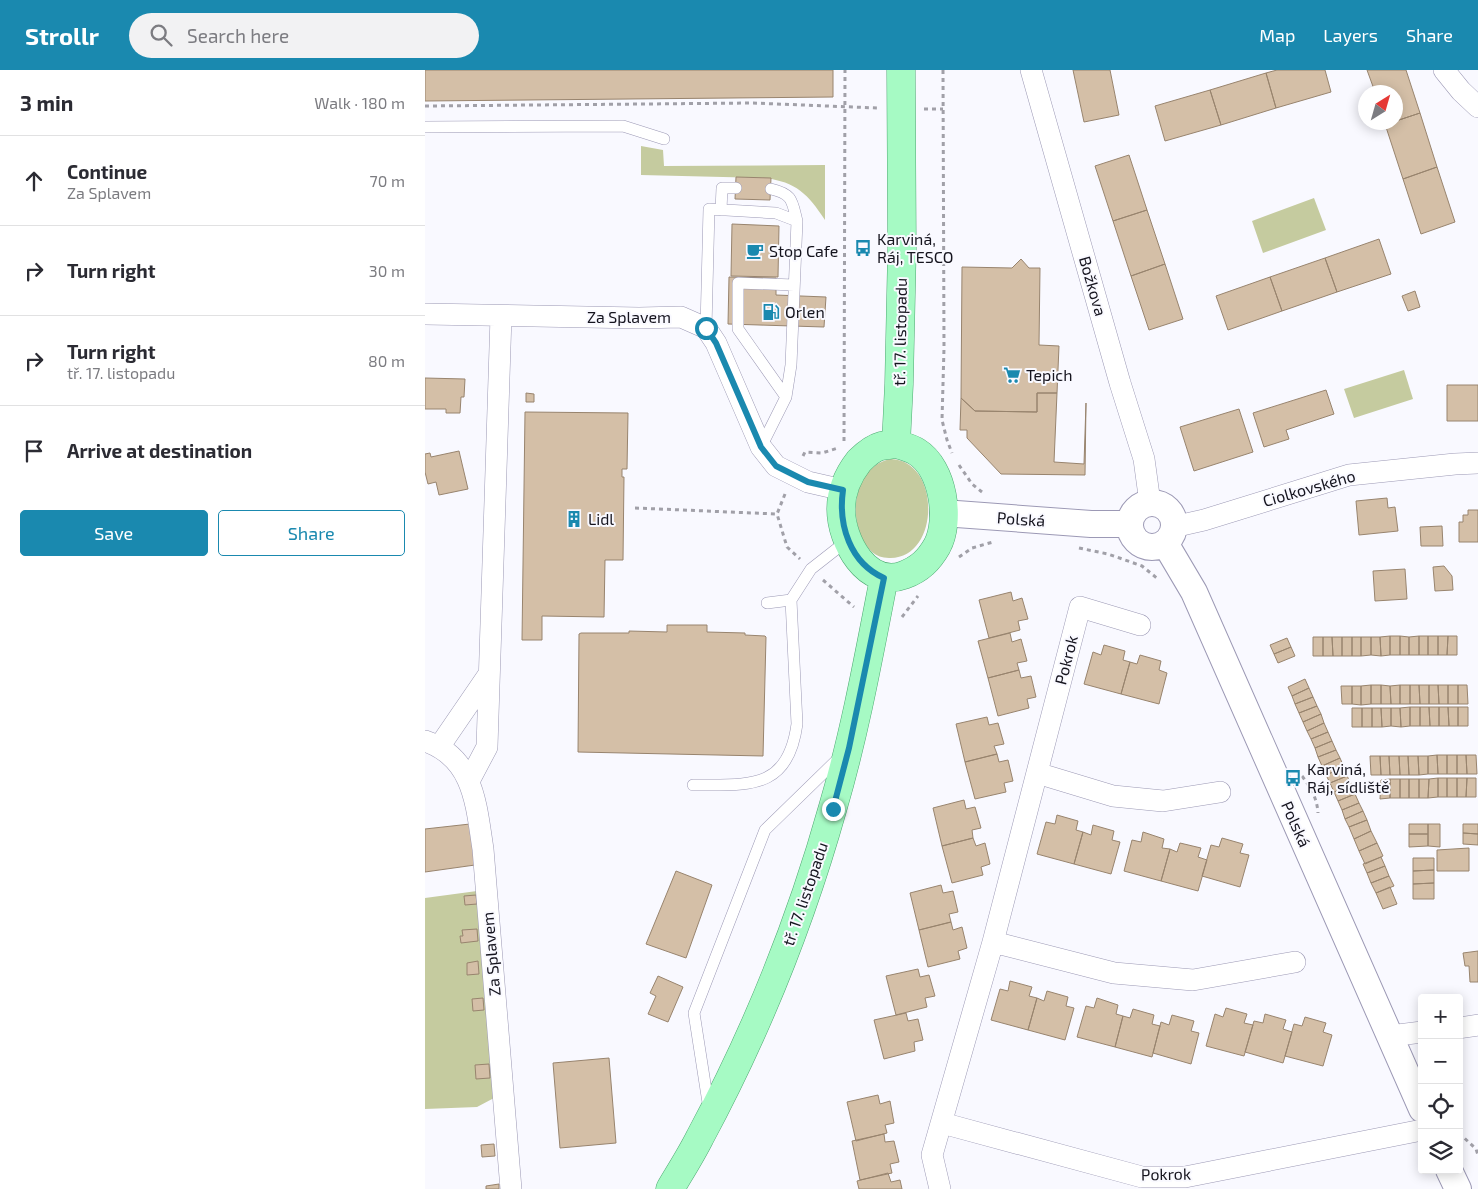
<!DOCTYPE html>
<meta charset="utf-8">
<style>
body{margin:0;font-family:"Exo 2",sans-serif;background:#f2f2f3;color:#2b2b33}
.controls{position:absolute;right:15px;bottom:15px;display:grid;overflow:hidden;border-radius:5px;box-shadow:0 2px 12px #0003}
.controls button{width:45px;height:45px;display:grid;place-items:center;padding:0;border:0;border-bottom:1px solid #e1e1e2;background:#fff;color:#2b2b33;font:25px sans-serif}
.compass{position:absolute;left:933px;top:15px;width:45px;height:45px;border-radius:50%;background:#fff;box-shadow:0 2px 12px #0003;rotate:37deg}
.stop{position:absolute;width:15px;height:15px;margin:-11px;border:4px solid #1a89af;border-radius:50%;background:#fff}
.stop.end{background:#1a89af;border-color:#fff;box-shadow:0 1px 5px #0008}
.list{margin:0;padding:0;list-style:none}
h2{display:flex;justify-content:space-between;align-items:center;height:65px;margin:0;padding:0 20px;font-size:21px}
h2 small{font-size:16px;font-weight:400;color:#7c7c81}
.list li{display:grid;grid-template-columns:32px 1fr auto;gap:15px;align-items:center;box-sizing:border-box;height:90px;padding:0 20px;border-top:1px solid #e1e1e2}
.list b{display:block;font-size:19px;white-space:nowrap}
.list p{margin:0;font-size:16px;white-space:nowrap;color:#7c7c81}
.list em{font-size:16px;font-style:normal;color:#7c7c81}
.actions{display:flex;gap:10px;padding:15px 20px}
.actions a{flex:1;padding:11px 0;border:1px solid #1a89af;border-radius:5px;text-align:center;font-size:18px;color:#1a89af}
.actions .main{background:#1a89af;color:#fff}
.icon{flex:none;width:28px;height:28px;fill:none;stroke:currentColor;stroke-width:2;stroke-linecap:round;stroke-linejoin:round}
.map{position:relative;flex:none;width:1053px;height:1119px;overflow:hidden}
header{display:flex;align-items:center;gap:30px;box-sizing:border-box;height:70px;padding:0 25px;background:#1a89af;color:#fff}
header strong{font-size:24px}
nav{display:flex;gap:28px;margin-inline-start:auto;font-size:18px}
.search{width:350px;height:45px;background:#f2f2f3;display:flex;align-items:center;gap:12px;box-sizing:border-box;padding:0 18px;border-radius:28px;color:#7c7c81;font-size:19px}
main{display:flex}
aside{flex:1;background:#fff}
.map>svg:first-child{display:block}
.green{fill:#c5cb9f}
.building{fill:#d4bfa7;stroke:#98846e}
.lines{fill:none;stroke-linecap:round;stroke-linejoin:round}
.service-casing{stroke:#9c99b5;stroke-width:12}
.minor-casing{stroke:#9c99b5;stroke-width:22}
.tertiary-casing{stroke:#9c99b5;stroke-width:28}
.primary-casing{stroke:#4da871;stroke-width:29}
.path{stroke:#a1a0a8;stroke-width:3;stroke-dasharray:4 4;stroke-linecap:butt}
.service{stroke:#fff;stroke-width:11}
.minor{stroke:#fff;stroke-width:21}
.tertiary{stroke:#fff;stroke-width:26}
.primary{stroke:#a6fac4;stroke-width:28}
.route{stroke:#1a89af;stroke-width:6}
.labels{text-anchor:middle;stroke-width:4;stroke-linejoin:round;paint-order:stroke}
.poi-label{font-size:16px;fill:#15141e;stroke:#f9f9ff;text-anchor:start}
.street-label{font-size:16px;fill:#15141e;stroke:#f9f9ff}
</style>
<header>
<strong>Strollr</strong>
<div class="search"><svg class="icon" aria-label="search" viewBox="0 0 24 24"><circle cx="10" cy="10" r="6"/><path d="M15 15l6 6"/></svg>Search here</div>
<nav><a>Map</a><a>Layers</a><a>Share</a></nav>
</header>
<main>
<aside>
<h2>3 min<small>Walk · 180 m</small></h2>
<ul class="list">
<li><svg class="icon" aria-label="ahead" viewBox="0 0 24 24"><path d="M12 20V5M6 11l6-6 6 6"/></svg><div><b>Continue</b><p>Za Splavem</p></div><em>70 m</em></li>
<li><svg class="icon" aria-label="right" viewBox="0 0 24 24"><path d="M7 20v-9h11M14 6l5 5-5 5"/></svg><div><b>Turn right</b></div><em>30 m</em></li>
<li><svg class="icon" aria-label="right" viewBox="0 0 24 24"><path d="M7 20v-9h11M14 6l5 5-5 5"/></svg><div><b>Turn right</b><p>tř. 17. listopadu</p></div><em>80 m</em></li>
<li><svg class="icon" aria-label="arrive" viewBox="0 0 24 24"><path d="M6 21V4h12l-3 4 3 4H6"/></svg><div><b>Arrive at destination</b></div></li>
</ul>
<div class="actions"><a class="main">Save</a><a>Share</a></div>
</aside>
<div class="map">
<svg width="1053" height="1119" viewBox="0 0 1053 1119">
<rect width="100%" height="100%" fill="#f9f9ff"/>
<path class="green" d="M216,76L238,80L239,96L400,95V150C383,124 371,112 340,108L216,105Z
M889,128L901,160L838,183L827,151Z
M979,300L988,329L929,348L919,319Z
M466,389C517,391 515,490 464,488C450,488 442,479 436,466C424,439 432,395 466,389Z
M52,821L69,1028L52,1037L0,1039V828Z"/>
<path class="building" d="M0,0H408V27L0,31Z
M648,0H685L694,45L659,52Z
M852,0H900L906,22L851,38L841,3Z
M942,0H981L995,43L971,51V22H950Z
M841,3L851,38L796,55L785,20Z
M785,20L796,55L740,71L730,36Z
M995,43L1012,97L978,109L960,54L971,52V51Z
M704,85L722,140L688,151L670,96Z
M1012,97L1030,152L996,164L978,109Z
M311,107L346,108L345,130L310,129Z
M722,140L740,194L706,206L688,151Z
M307,154L354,156L353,207L306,206Z
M954,169L966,204L912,222L900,188Z
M900,188L912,222L857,241L845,207Z
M596,189L604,198H615L614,275L634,276L632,323H612V342L550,341L536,328L537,197L587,198Z
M740,194L758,249L724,260L706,206Z
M304,207L351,208V225L401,227L399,257L303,254Z
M845,207L857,241L803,260L791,226Z
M990,221L995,237L983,241L977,226Z
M0,308L40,309L39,327H36L35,343H21V339H0Z
M1022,315H1053V351H1022Z
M901,320L909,344L861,360L864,369L839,377L828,343Z
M101,323L109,324V332H101Z
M612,323H632L629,392L659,394L661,333L660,405L576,404L542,368V360H535L536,328L550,341L612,342Z
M814,339L828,382L769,401L755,357Z
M100,342L203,343L202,399H197V407H199L198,490H180L179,547L117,546V570H97Z
M34,381L43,419L14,425L11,412L3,414L0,402V384L5,383L6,387Z
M962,428L963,438L970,437L973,461L934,465L931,431Z
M1043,440H1053V472H1034V452H1038V445H1043Z
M1017,456L1018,476H996L995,457Z
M1019,496L1027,506L1028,520L1010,521L1008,497Z
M980,499L982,529L950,531L948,501Z
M586,522L588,531L597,528L603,549L593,551L595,560L564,568L554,530Z
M242,555H282V562L320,563V565L340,566L341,567L338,686L153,682L154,564L156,563H204V561L242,562Z
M585,563L587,572L596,569L602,591L592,593L594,600L563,608L553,571Z
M965,566V585L956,586L955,567Z
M965,566H975V585H965Z
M975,566L984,567V585H975Z
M994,566V585H984V567Z
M994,566H1003V585H994Z
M1003,566H1013V585H1003Z
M1013,566H1023L1022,585H1013Z
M1023,566H1032V585H1022Z
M888,567H898V586H888Z
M898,567H907L908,586H898Z
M907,567H917V586H908Z
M917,567H927V586H917Z
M927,567H936V586H927Z
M936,567H946V585L936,586Z
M946,567H955L956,586L946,585Z
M862,568L866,577L849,584L845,575Z
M679,575L700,581L698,590L705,592L696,624L659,614L668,582L676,585Z
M866,577L870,586L853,593L849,584Z
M715,585L736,591L734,600L742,603L734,634L696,624L705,592L712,594Z
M594,600L596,608L606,606L611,627L602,629L604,638L573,646L563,608Z
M880,609L884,618L867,626L863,617Z
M946,615V634L936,635V616Z
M946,615H956V634H946Z
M956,615L965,616L966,634H956Z
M975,615V634H966L965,616Z
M975,615H985V634H975Z
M985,615H994L995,634H985Z
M994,615H1004V634H995Z
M1004,615H1013L1014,634H1004Z
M1013,615H1023V634H1014Z
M1023,615H1033V634H1023Z
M1033,615H1042L1043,634H1033Z
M916,616H927V634H917Z
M927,616H936V635L927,634Z
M884,618L888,627L870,634L867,626Z
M888,627L892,636L874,643L870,634Z
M892,636L896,644L878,652L874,643Z
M985,637H995V656H985Z
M985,637V656L976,657L975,638Z
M995,637H1004L1005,656H995Z
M1004,637H1014V656H1005Z
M1014,637H1023L1024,656H1014Z
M1023,637H1033V656H1024Z
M1033,637H1043V656H1033Z
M927,638H937V657H927Z
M937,638H947V657H937Z
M947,638H956L957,657H947Z
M956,638H966V656L957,657Z
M966,638H975L976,657L966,656Z
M896,644L899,653L882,661L878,652Z
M562,647L564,655L573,653L579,674L569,676L572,684L540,692L531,654Z
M899,653L903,662L886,669L882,661Z
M903,662L907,671L890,678L886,669Z
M907,671L911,680L893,687L890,678Z
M911,680L915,688L897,696L893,687Z
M572,684L574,692L583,690L588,711L579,713L581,722L550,729L540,692Z
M1012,685L1013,704H1003V686Z
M1012,685H1022V704H1013Z
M1022,685H1032V704H1022Z
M1032,685H1041L1042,704H1032Z
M1041,685H1051L1052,704H1042Z
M945,686H955L956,705H946Z
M955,686H964L965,705H956Z
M964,686H974L975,705H965Z
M974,686H983L984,705H975Z
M983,686H993L994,705H984Z
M993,686H1003V704L994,705Z
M915,688L919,697L901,705L897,696Z
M919,697L922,706L905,713L901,705Z
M922,706L927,715L909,722L905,713Z
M1013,708V727L1003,728L1004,709Z
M1013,708H1022V727H1013Z
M1022,708H1032V727H1022Z
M1032,708H1042L1041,727H1032Z
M1042,708H1051V727H1041Z
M965,709V728L955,729L956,710Z
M965,709H975V728H965Z
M975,709H984V728H975Z
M984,709H994V728H984Z
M994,709H1004L1003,728H994Z
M927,715L930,724L913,731L909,722Z
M930,724L934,733L917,740L913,731Z
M539,730L541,739L550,737L556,758L547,760L548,768L517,776L508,738Z
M934,733L938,741L920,749L917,740Z
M938,741L942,750L924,757L920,749Z
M632,745L653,751L651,760L658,762L649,794L612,784L621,752L630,754Z
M942,750L946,761L929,769L924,757Z
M45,754L50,795L0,802V759Z
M984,754H1003V764H984Z
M1003,754H1015V777L1003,776Z
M1038,754H1053V764L1038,763Z
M668,755L689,761L687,770L695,772L686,804L649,794L658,762L666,765Z
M946,761L952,773L934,781L929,769Z
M718,762L739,769L737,778L745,779L736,811L699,801L707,770L716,772Z
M1038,763L1053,764V775L1038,774Z
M984,764H1003V776L984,777Z
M548,768L551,776L560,773L565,794L556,797L558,805L527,813L517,776Z
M797,768L818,774L815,783L824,785L815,817L777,806L786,775L794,777Z
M755,773L776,778L773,787L782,790L773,821L736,811L745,779L752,782Z
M952,773L958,786L940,794L934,781Z
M1044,778V801H1012V780Z
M956,787L960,796L942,803L938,794Z
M988,788H1009V800L988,801Z
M960,796L964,806L946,813L942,803Z
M1009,800V813L988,814V801Z
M251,801L287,815L261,888L221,874Z
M964,806L969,816L951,823L946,813Z
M1009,813V829H988V814Z
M516,815L518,823L528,821L533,842L524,844L526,852L494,860L485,823Z
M965,817L972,834L958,839L951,823Z
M51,825L52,834L40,835L39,826Z
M526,852L528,860L537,857L542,878L533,881L535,889L503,897L494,860Z
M52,859L53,871L36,873L35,866H38L37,860Z
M1053,881V912H1045L1044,896H1040L1038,883Z
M53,891L54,904L42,905V893Z
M493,899L495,907L504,905L510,926L500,928L502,937L471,945L461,906Z
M233,906L258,917L243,952L223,944L231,926L225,923Z
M585,911L607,917L604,926L612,928L603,960L566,950L575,919L583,921Z
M622,921L643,927L641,936L649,938L640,970L603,960L612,928L619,931Z
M58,928L59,940L48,941L47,929Z
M672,928L693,935L691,944L698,946L690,977L652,967L661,936L669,938Z
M801,938L822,944L819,953L828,955L819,986L781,976L790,944L798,947Z
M708,939L729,945L727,954L735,956L727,987L690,977L698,946L705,948Z
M481,943L483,951L493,949L498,970L489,972L490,981L459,989L449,950Z
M840,944L861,950L858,959L867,962L858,993L820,982L829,951L838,953Z
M747,945L769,951L766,961L774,963L766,994L728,983L736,952L744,955Z
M880,947L901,953L898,962L907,965L898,996L860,986L869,954L877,956Z
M184,988L191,1073L135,1078L128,993Z
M64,994L65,1008L51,1009L50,995Z
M453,1025L455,1034L465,1031L469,1053L460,1055L462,1063L431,1071L422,1032Z
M459,1064L460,1072L469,1071L474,1092L465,1094L467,1103L435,1110L427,1071Z
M69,1074L70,1086L57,1087L56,1075Z
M463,1103L466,1112L475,1110L477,1119H434L432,1111Z
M74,1114V1119H61V1116Z"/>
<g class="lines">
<g class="service-casing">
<path id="service" d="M0,57L198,56L239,69
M346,119C368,124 367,131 372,151
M296,140L297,118H311
M281,258L284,139L351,143L372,151L366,295L361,327L336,377
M361,327L313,259V213L369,215
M342,533L366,530
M268,715C322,714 363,722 372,654L366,530L386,499L423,470
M284,1039L269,943L340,760L416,686"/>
</g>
<g class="minor-casing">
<path id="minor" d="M606,0L695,313L719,389L725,433
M1019,0L1036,21L1053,37
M0,244L214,248L256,247L281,258L291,273L336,377L351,396L383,412L418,420
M748,457L779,450L924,405L1030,394L1053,393
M0,671C49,688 51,734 58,779L86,1119
M14,677L64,604
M612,703L688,726L738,731L795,722
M44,711L62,677L76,246
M568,872L689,903L768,910L870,892
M1034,958L1053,955
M965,966L997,962
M517,1053L717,1107H760L997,1060
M515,1119L507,1085L568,872L655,537L715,555"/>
</g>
<g class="tertiary-casing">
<path id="tertiary" d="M705 455a22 22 0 1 1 44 0a22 22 0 1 1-44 0Z
M518,443L666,454H705
M740,473L769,522L997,1039
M1024,1100L1033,1119"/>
</g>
<g class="primary-casing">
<path id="primary" d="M471,374L474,314L477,179L476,0
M471,374C478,376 486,378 492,382C518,398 526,450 512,476C504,490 495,499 479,505C442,519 416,471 416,439C416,421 423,405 434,391C440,385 448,378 456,376C461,375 466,375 471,374Z
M245,1119C255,1102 266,1085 275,1067C331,963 376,851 408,737C430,662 444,585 459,508"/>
</g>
<path class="path" d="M518,0L519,278L517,350L522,370L527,383
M0,36L328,33L452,38
M499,39H518
M419,371L420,0
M378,386L380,382L397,383L413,378
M534,395L547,414L557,422
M360,424L352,444L362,477L375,489
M210,438L352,444
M654,478L683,484L717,496L733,509
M534,487L547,478L568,472
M398,510L429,537
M477,547L493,526
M877,706C886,718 892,728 893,743
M1034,1063L1051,1079L1053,1085"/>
<use href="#service" class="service"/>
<use href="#minor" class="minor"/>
<use href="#tertiary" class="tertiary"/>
<use href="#primary" class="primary"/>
</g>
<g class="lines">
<path class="route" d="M281,258L291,273L336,377L351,396L383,412L418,420C413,455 425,493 459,508L424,678L408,739"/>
</g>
<defs>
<g id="bus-bare" transform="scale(1.35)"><path d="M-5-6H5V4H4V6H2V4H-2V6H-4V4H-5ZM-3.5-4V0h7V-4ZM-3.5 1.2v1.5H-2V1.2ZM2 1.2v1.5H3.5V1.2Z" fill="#1a89af" stroke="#f9f9ff" stroke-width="2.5" paint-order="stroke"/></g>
<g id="cafe-bare" transform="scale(1.35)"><path d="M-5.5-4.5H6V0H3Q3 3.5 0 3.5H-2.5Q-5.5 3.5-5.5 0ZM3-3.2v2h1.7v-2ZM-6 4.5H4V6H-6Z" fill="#1a89af" stroke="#f9f9ff" stroke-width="2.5" paint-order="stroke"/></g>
<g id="fuel-bare" transform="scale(1.35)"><path d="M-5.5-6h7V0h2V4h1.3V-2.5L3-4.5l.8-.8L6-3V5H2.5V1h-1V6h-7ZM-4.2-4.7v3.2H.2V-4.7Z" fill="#1a89af" stroke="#f9f9ff" stroke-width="2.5" paint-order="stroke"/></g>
<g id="supermarket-bare" transform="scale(1.35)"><path d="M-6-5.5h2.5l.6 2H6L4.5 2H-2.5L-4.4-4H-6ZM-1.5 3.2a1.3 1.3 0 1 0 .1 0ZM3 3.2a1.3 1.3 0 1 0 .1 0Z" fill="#1a89af" stroke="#f9f9ff" stroke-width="2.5" paint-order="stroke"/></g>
<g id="building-bare" transform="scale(1.35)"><path d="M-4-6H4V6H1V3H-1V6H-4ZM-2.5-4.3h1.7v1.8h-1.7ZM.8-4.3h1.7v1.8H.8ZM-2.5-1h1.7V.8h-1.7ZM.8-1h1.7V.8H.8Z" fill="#1a89af" stroke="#f9f9ff" stroke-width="2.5" paint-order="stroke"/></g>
</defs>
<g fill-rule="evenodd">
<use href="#bus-bare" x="438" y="178"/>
<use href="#cafe-bare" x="330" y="181"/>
<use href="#fuel-bare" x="346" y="242"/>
<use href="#supermarket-bare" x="587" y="305"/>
<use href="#building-bare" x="149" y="449"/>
<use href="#bus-bare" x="868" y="708"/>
</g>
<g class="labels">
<g class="poi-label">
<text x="452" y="175">Karviná,<tspan x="452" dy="18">Ráj, TESCO</tspan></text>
<text x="344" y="187">Stop Cafe</text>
<text x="360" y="248">Orlen</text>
<text x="601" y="311">Tepich</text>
<text x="163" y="455">Lidl</text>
<text x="882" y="705">Karviná,<tspan x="882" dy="18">Ráj, sídliště</tspan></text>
</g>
<g class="street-label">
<text transform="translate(668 216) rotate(74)" y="6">Božkova</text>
<text x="204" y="253">Za Splavem</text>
<text transform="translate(475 262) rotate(-89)" y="6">tř. 17. listopadu</text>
<text transform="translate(884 418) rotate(-16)" y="6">Ciolkovského</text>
<text transform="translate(596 449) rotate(4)" y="6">Polská</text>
<text transform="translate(641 590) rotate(-76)" y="6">Pokrok</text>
<text transform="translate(871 754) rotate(66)" y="6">Polská</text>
<text transform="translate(380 824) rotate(-71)" y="6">tř. 17. listopadu</text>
<text transform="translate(66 884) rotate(-95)" y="6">Za Splavem</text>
<text transform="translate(741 1104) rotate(-1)" y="6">Pokrok</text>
</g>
</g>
</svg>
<div class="controls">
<button>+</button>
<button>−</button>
<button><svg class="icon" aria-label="locate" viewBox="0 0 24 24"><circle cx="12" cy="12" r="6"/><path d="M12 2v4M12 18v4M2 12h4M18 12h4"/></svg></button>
<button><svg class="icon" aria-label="layers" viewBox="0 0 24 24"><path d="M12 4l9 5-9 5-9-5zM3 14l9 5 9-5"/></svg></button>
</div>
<svg class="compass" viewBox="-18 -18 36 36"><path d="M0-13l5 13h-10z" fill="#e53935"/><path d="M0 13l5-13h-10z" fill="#7c7c81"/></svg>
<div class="stop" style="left:281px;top:258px"></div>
<div class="stop end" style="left:408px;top:739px"></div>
</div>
</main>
